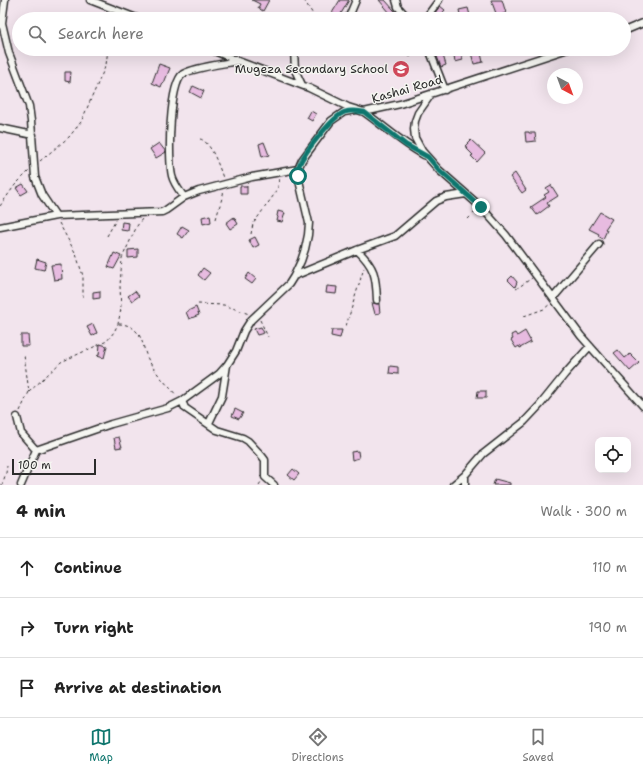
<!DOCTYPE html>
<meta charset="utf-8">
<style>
body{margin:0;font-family:"Shantell Sans",sans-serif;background:#f6f6f6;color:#222}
.controls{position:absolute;right:12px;bottom:12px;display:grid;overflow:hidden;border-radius:8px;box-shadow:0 4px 16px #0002}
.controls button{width:36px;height:36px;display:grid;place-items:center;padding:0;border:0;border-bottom:1px solid #e0e0e0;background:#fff;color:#222;font:20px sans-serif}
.compass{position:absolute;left:547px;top:68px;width:36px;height:36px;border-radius:50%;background:#fff;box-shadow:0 4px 16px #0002;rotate:139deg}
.scale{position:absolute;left:12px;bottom:10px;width:84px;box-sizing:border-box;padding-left:4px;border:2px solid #2b2b2b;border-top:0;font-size:11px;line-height:14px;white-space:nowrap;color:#2b2b2b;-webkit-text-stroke:3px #f6f6f2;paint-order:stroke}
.stop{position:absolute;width:12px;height:12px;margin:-9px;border:3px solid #0f766e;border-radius:50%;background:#fff}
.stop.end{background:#0f766e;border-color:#fff;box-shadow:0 1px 4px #0008}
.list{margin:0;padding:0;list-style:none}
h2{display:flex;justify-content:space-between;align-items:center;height:52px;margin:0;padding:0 16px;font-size:17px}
h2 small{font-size:13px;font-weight:400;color:#767676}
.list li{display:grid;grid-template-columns:26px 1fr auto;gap:12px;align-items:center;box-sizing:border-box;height:60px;padding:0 16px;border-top:1px solid #e0e0e0}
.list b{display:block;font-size:15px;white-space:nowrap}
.list em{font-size:13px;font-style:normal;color:#767676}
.icon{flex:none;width:22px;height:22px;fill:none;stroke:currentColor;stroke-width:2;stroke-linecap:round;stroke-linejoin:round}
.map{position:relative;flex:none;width:643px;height:485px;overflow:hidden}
.search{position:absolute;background:#fff;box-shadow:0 4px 16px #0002;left:12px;right:12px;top:12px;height:44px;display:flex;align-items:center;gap:10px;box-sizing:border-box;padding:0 14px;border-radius:22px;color:#767676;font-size:15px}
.sheet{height:232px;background:#fff}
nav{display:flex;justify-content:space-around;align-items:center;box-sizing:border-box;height:56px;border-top:1px solid #e0e0e0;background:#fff;font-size:11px;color:#767676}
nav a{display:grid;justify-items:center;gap:2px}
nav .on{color:#0f766e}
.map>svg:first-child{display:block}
.building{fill:#e7bbe0;stroke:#2b2b2b}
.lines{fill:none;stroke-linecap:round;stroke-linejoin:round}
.minor-casing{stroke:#2b2b2b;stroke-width:9}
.path{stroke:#2b2b2b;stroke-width:1;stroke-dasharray:3 3;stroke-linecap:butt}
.minor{stroke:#f6f6f2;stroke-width:6}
.route{stroke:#0f766e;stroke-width:5}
.labels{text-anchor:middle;stroke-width:3;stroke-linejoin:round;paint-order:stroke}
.poi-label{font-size:12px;fill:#2b2b2b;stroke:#f6f6f2;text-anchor:end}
.street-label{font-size:12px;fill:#2b2b2b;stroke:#f6f6f2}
</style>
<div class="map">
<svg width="643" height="485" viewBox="0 0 643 485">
<rect width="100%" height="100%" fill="#f2e4ed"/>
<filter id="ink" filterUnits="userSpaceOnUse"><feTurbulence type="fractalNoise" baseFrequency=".025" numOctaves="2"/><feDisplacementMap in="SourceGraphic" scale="8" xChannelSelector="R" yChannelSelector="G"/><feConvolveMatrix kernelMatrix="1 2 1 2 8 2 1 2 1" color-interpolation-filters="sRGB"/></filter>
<g filter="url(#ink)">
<path class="building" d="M252,0H269L263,11L258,8L260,4Z
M340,0H349L339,17L332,13Z
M379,0H385L402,19H385L390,13Z
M491,0H502L506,13L497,16Z
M440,6L445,10L437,19H433L431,18Z
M468,8L471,19H461L459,10Z
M402,49H418L410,57Z
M434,49H441L446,65L441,67Z
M453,49H460L463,60L455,62Z
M470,49H480L483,62L474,64Z
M159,64L170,68L164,83L163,82L161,87L152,83Z
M65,72H71L70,82L65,81Z
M193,86L204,91L201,98L190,92Z
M311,111L316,114L312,121L307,118Z
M525,132H529V133H535L536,141L526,142Z
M471,140L485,153L477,162L471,156L473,155L467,149L468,148L465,146Z
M264,142L269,155L262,157L259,144Z
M159,143L166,152L156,158L150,149Z
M515,173L526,190L522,193L510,177Z
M23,184L28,191L21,195L16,188Z
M551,185L558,196L547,203L549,206L537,215L531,207L546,197L544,195L549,192L546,188Z
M240,186H247V194H240Z
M278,211L285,213L282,222L277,221L278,217L277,216Z
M600,212L612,219L605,229L607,230L603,239L598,236L599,234L589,229Z
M210,215L211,222L203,224L202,217Z
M234,217L238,224L230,229L226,223Z
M122,222L129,223L128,231L121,230Z
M182,226L189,230L183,238L177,234Z
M255,237L259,245L253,248L249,240Z
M138,249V257L128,258V250Z
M114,253L121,256L114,269L108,267Z
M37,259L46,262L44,270L35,268Z
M61,264L62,279L54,280L51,265Z
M203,268L210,273L204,280L198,275Z
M249,273L256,279L252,284L245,279Z
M512,276L517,282L515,287L508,280Z
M327,286L337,287L336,294L326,293Z
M100,291V298L93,299V292Z
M135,291L139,296L132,301L128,296Z
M372,303L379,304L380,313L375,314Z
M196,307L199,315L189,319L186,312Z
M93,324L97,333L92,336L87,327Z
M261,327L264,333L257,335L254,329Z
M332,330H342L340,338L331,336Z
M525,331L531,342L520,348L519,346L516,348L511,340L513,339L511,335L515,333L517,336Z
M21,335H28L29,346H21Z
M100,344L107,346L104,358L97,356L99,355Z
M618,350L625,358L630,354L639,363L630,371L614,353Z
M390,366L398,367V374L389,373Z
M478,391H486V398H477Z
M235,409L243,413L239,419L232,416Z
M119,437L122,447L116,448L114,438Z
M358,451L359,458L352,460L351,452Z
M293,469L299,474L294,480L288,475Z
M495,479L510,483V485H493Z"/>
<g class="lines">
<g class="minor-casing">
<path id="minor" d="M5,0L2,23L9,53L29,106L31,121L35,177L42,195L56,216
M90,0L139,19
M396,0L398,7L409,19
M348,19L356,0
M425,19L439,0
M624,31L643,23
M210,49L238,61L309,88L348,107L364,112L400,104L568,49
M294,49L295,70L302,85
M429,49L445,90
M432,93L418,113L415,121L414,129L415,138L422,151L439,170L481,207L506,235L581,336L643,406
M364,112C384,126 402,143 424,155
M0,128L33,135
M184,197C179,190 174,184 172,176C168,159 169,83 183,74C195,67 223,64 237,61
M0,227L56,216L162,212L166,210L184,197L199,191L252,177L298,169
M357,250C375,267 376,276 377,300
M294,276L357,250L395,236L436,201L446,197L466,194
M553,298L599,244
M182,401L185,408L217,430L243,438L248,441L262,456L265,460V477L274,485
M17,417L21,433L36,450
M209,423L222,396L227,365
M465,475V485
M21,485L36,450L111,424L168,408L182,401L219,374L227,365L236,351L244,331L251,320L289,284L294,276L301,261L305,249L308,235L309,223L298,176V169L302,160L331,121L344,112L356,110
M453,485L465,475L483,454L524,422L540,405L565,374L590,346"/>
</g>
<path class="path" d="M304,0L316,19
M200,139C211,141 220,169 223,178
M40,161L69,137L81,122L106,65L108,49
M0,206L15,185L29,171
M216,219L224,191
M468,219L476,211
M59,223L76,254L83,276V297
M251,234L253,224L276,192L278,187L279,178
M107,236L116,220
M516,289L532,278
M198,304L224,305L249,314
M524,316L544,309L550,304
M260,320L268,337
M119,324C125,324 132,326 136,331C143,338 143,348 147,357C154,372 167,384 177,396
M346,326L364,268
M29,392L61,362L107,341L114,332L118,324L121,309L120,286L122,258L137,226L142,219
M20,411L29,392L24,355
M0,484L1,485
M2,485L6,473L7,466
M259,485L261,482"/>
<use href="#minor" class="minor"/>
</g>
</g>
<g class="lines" filter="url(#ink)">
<path class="route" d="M298,176C298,174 298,172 298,169C300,157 333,116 345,112C351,110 357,111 364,112L406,145L428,157L439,170L481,207"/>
</g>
<defs>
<g id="school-disc" transform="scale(0.9)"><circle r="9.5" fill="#d1495b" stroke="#f6f6f2"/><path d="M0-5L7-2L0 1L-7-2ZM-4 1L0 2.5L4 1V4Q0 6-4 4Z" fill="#fff"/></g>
</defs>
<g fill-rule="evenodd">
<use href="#school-disc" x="401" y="69"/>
</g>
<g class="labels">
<g class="poi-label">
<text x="388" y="73">Mugeza Secondary School</text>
</g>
<g class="street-label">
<text transform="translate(407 89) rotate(-16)" y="4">Kashai Road</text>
</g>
</g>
</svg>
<div class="controls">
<button><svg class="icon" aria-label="locate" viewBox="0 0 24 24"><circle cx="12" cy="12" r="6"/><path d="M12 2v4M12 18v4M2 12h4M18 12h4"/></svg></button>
</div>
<svg class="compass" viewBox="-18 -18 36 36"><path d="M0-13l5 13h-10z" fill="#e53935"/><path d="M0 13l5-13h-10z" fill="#767676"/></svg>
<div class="scale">100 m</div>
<div class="stop" style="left:298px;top:176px"></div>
<div class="stop end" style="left:481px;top:207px"></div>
<div class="search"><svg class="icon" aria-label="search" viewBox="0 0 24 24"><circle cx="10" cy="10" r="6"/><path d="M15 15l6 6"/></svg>Search here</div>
</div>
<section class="sheet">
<h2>4 min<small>Walk · 300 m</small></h2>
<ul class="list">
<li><svg class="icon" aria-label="ahead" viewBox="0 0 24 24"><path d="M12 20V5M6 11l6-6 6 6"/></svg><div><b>Continue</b></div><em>110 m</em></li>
<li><svg class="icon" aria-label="right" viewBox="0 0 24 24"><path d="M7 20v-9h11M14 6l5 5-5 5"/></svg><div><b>Turn right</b></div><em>190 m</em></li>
<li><svg class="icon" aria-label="arrive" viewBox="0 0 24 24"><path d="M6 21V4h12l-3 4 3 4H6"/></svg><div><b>Arrive at destination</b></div></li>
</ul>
</section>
<nav>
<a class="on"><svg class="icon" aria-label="map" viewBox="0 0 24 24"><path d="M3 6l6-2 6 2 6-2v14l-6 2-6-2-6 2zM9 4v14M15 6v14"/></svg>Map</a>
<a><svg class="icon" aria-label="directions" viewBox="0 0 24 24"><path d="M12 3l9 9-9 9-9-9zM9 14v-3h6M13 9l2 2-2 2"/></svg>Directions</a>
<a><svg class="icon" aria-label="saved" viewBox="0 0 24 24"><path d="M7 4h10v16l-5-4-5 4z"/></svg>Saved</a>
</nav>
